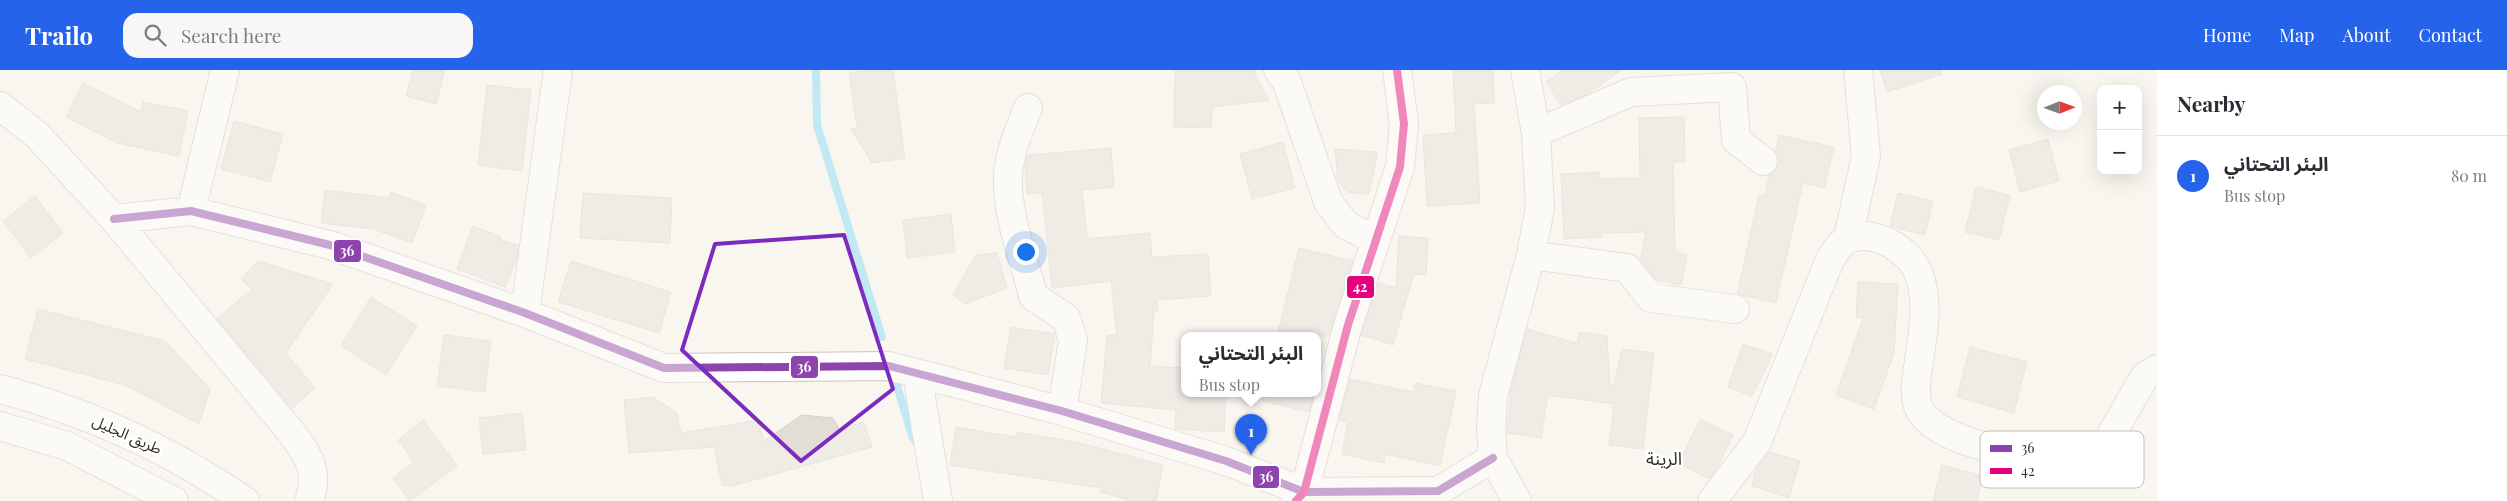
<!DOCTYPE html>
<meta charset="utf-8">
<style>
body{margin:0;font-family:"Playfair Display","Noto Sans Arabic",serif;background:#f7f7f7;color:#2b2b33}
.controls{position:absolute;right:15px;top:15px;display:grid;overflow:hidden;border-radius:10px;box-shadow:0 5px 20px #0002}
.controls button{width:45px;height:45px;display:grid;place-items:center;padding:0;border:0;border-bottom:1px solid #e1e1e2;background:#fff;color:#2b2b33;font:25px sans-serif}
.compass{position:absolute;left:2037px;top:15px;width:45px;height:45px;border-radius:50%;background:#fff;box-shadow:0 5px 20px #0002;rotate:89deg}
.you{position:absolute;left:1025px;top:181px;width:18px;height:18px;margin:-12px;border:4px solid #fff;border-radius:50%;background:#1a73e8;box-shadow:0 0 0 8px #1a73e833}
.badge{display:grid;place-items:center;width:32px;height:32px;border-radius:50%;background:#2563eb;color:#fff;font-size:16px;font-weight:700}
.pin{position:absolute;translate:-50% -41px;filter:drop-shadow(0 1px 2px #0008)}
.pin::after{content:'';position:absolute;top:26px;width:18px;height:15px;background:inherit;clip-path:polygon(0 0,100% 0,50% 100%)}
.popup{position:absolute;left:1181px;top:262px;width:140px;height:65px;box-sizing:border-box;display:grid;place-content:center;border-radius:10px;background:#fff;filter:drop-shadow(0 1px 4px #0005);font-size:16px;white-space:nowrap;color:#7c7c81}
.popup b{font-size:19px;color:#2b2b33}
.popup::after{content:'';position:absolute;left:50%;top:100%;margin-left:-10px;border:10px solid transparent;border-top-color:#fff}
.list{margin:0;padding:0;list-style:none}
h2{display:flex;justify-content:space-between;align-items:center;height:65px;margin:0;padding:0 20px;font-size:21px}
h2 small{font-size:16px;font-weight:400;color:#7c7c81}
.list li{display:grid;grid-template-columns:32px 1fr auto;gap:15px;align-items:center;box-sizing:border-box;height:80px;padding:0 20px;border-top:1px solid #e1e1e2}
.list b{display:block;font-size:19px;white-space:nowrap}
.list p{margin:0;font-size:16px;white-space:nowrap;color:#7c7c81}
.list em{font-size:16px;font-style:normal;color:#7c7c81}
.icon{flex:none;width:28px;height:28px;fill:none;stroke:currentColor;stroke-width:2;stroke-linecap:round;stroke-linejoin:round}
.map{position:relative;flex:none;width:2157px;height:431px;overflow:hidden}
header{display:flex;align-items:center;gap:30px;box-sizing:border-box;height:70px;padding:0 25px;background:#2563eb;color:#fff}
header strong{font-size:24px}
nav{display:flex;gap:28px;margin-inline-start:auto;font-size:18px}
.search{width:350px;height:45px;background:#f7f7f7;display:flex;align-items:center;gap:12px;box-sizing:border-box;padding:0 18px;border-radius:15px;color:#7c7c81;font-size:19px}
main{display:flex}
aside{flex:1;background:#fff}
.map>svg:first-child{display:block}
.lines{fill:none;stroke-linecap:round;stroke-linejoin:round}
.stream{stroke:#7bd9f6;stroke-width:8}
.building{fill:#e3ddd7;stroke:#d6d0ca}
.minor-casing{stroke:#cac6be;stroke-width:30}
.major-casing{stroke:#cac6be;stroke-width:30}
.minor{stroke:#fefefd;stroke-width:28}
.major{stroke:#fefefd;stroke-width:28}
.bus-1-casing{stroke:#fff;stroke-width:11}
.bus-2-casing{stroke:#fff;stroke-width:11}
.bus-1{stroke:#8e44ad;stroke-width:8}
.bus-2{stroke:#e5007d;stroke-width:8}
.marked{fill:none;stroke:#7b2cbf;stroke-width:4;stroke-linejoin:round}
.labels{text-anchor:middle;stroke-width:5;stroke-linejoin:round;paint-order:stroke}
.street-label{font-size:15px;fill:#342e24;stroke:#fff}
.quarter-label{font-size:18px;fill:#342e24;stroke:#fff}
.key{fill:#fff;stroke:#c2c0bd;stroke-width:1}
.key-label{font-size:14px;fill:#342e24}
.line-badge{stroke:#fff;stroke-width:2}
.badge-label{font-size:14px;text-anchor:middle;font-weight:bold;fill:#fff}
</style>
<header>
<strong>Trailo</strong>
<div class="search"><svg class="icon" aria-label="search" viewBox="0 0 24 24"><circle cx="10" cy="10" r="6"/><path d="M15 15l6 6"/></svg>Search here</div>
<nav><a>Home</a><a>Map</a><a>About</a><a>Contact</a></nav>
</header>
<main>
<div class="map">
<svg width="2157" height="431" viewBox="0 0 2157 431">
<rect width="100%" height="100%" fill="#f9f6f0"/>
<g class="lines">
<path class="stream" d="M816,0L817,55L882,267
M895,309L912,366L919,377"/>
</g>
<path class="building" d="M413,0H445L436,34L406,26Z
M870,0H893L905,88L872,93L851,59L857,58L849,3Z
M1175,0H1255L1256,7L1269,30L1212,37L1211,58L1174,57Z
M1453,0H1493L1494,33L1474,34L1480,133L1427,136L1423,65L1456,63Z
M1563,0H1622L1586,25L1561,35L1546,12Z
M1880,0H1941L1942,4L1887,22Z
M83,13L141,42L143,32L188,41L179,86L117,73L66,47Z
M487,15L531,20L522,101L478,95Z
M1684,47L1685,92H1673L1675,182L1687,185L1681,215L1656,210L1640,189L1646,162L1602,163V167L1564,169L1561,104L1599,102L1600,109L1640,108L1639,48Z
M234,51L283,64L270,112L221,99Z
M1779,65L1834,77L1824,118L1803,113L1776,233L1737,224L1759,125L1765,127L1769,105L1775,101L1778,94L1775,82Z
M2048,69L2059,111L2020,122L2009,80Z
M1283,72L1295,118L1252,129L1240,84Z
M1111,78L1114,117L1082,120L1087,169L1150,163L1152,187L1208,184L1211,226L1157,230L1158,240L1154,241L1150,296L1185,298V324H1226L1224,362L1175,359L1176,340L1101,333L1107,265L1117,266L1111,211L1052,218L1042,123L1027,124L1025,97L1027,85Z
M1335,79L1378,82L1369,124L1349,123L1338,112Z
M1976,117L2010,125L1999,170L1965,162Z
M325,120L389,128L391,122L426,135L412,173L373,159L321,153Z
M583,123L672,128L670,173L580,168Z
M1898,123L1933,131L1925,165L1890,156Z
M35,126L63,163L31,188L3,151Z
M951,144L955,182L907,188L903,150Z
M473,156L501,167L500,170L518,175L517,188L505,217L457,199Z
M1399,166L1428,168L1426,205L1414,204L1393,275L1361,265L1378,213L1396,218Z
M1299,178L1353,191L1329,266H1277Z
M997,183L1007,218L965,234L953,225L976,185Z
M258,191L333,214L286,283L315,318L292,338L217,249L252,219L241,209Z
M571,191L671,222L659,263L558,232Z
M1858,212L1898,214L1894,283L1874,339L1836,325L1863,248H1856Z
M371,227L417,256L386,305L341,276Z
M38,239L165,271L210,319L199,354L125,315L25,289Z
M1011,257L1055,264L1048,305L1004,298Z
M1527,259L1577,273L1579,262L1607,266L1610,315H1614L1622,279L1654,283L1643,379L1609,375L1614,334L1548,325L1541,368L1507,363L1511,320Z
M444,265L491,271L485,322L437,316Z
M1743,274L1773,284L1752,326L1728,317Z
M1970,277L2027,292L2014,343L1957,327Z
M1350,309L1413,322L1415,313L1456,321L1440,396L1385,384L1384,393L1342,384L1348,352L1339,350Z
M1264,324H1314L1309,342L1263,331Z
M653,327L677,343L681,363L758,350L764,371L802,345L833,348L839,359L864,352L872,377L732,416L722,415L714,377L629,383L624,330Z
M522,343L526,380L483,384L479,348Z
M1700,349L1733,365L1717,399L1709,409L1679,393Z
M423,350L457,396L410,431L393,408L414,392L398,370Z
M956,357L1016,367L1017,362L1076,372L1163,395L1156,431H1132L1100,422L1101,418L950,395Z
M1769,382L1800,391L1789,428L1752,416L1757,397Z
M1942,395L1983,406L1977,431H1933Z"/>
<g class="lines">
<g class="minor-casing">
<path id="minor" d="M1278,0L1287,12L1328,132L1346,155L1376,170
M0,36L37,65L114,149L291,362C308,385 320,401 309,431
M1028,38C1020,58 1009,83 1008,105C1006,145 1024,188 1033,226L1066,248L1073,270L1062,341
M1536,63L1631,22L1732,17L1736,70L1763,91
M191,141L225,0
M114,149L191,141L330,175L525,243L664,298L889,296L1062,341L1226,391L1304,422L1438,421L1493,388
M1848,169L1866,86L1858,0
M1531,185L1627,198L1651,228L1735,239
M525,243L558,0
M917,303L938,431
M0,356L67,376L174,431
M1296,431L1304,422L1348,255L1400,97L1404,54L1397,0
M1517,431L1493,388L1491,359L1493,326L1531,185L1540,138L1536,63L1525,0
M1712,431L1757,372L1829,192C1834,184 1838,174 1848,169C1874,158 1911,180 1919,205C1929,232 1923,264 1919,291C1917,305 1914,319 1917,333C1926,369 2013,386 2045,386C2066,385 2084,382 2104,377L2145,306L2157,299"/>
</g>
<g class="major-casing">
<path id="major" d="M0,319C21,324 41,331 62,338C128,361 188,392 245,431"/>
</g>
<use href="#minor" class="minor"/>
<use href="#major" class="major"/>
<g class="bus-1-casing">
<path id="bus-1" d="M114,149L191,141L330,175L525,243L664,298L889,296L1062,341L1226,391L1304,422L1438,421L1493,388"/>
</g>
<g class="bus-2-casing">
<path id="bus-2" d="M1296,431L1304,422L1348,255L1400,97L1404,54L1397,0"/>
</g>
<use href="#bus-1" class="bus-1"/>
<use href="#bus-2" class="bus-2"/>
</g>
<path d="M0 0H2157V431H0ZM844,165L893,319L801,391L682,280L715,174Z" fill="#f9f6f0" fill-opacity=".55" fill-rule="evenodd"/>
<path class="marked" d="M844,165L893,319L801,391L682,280L715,174Z"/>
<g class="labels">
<g class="street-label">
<text transform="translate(127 365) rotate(24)" y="5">طريق الجليل</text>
</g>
<g class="quarter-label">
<text x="1664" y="395">الرينة</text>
</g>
</g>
<rect x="1980" y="361" width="164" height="57" rx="8" class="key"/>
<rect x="1990" y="375" width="22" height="7" fill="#8e44ad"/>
<rect x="1990" y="398" width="22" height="6" fill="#e5007d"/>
<g class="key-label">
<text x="2021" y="383">36</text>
<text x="2021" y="406">42</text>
</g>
<g class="line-badge">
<rect x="333" y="169" width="29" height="24" rx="5" fill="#8e44ad"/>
<rect x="1346" y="205" width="29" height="24" rx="5" fill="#e5007d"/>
<rect x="790" y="285" width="29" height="24" rx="5" fill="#8e44ad"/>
<rect x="1252" y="395" width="28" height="24" rx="5" fill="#8e44ad"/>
</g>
<g class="badge-label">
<text x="347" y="186">36</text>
<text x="1360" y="222">42</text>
<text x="804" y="302">36</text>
<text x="1266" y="412">36</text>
</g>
</svg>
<div class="controls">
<button>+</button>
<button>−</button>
</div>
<svg class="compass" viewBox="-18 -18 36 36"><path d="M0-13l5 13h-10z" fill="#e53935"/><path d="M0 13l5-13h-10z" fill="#7c7c81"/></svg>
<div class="you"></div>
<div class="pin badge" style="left:1251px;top:385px">1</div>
<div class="popup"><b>البئر التحتاني</b>Bus stop</div>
</div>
<aside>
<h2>Nearby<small></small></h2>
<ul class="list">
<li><span class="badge">1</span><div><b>البئر التحتاني</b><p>Bus stop</p></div><em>80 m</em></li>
</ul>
</aside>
</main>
